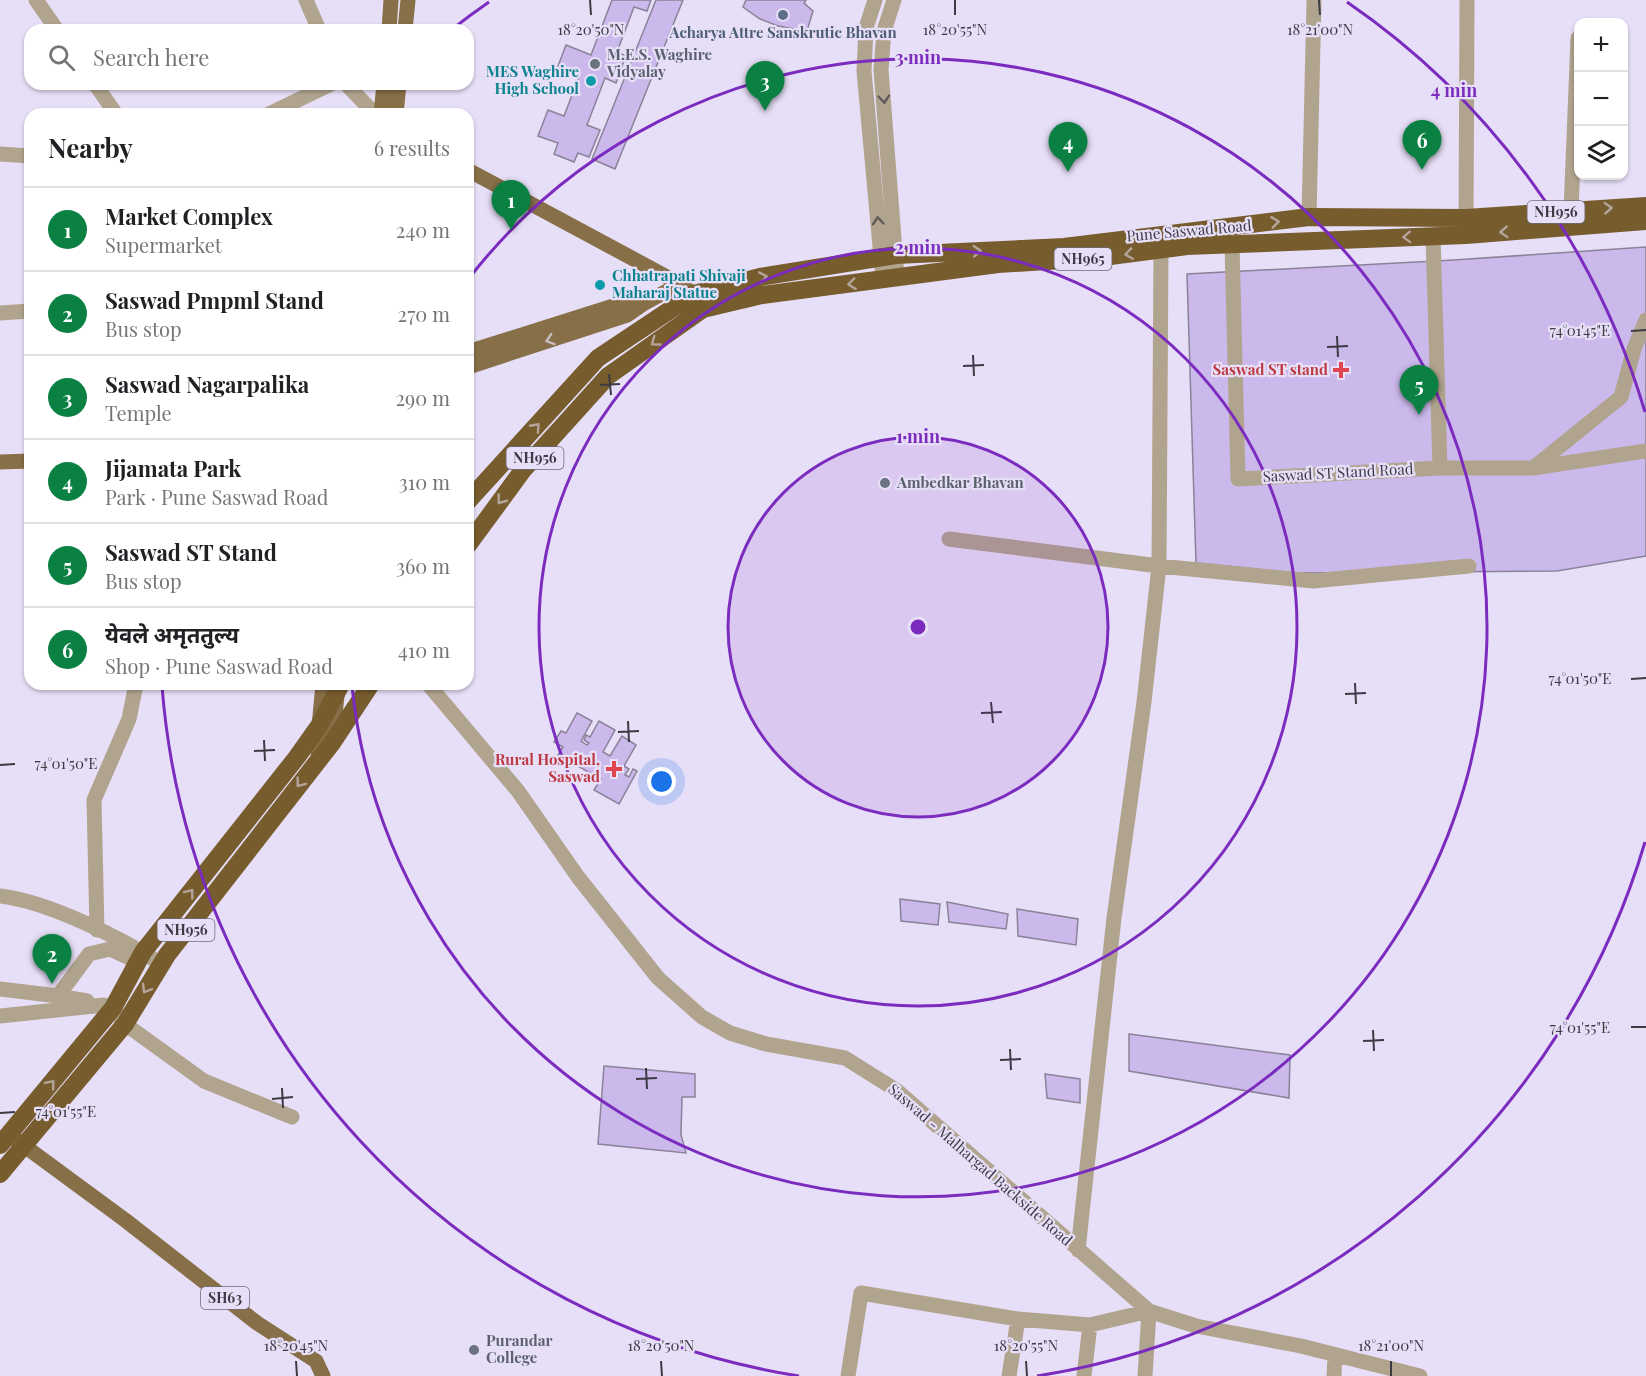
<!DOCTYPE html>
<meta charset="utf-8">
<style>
body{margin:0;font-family:"Playfair Display","Noto Sans Devanagari",serif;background:#f2f2f2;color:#202124}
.controls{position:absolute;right:18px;top:18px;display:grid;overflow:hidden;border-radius:12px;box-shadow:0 2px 4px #0004}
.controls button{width:54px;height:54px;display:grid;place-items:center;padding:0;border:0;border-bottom:2px solid #e0e0e0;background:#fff;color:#202124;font:30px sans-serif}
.you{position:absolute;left:662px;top:782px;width:21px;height:21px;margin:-15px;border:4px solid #fff;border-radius:50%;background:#1a73e8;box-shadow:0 0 0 9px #1a73e833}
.badge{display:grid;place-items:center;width:39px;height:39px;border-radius:50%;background:#0b8043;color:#fff;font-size:20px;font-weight:700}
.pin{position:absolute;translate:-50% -50px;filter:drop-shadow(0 2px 3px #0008)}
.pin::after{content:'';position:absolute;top:32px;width:21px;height:18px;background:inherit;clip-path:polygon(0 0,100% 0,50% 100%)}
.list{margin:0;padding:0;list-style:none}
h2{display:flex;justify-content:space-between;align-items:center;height:78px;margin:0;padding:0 24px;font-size:26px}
h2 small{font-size:20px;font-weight:400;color:#757577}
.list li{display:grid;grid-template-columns:39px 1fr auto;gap:18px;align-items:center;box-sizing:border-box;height:84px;padding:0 24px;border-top:2px solid #e0e0e0}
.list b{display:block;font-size:22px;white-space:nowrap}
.list p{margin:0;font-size:20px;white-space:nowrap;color:#757577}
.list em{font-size:20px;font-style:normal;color:#757577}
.icon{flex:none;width:33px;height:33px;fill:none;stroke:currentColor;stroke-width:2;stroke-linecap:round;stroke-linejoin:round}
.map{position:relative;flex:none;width:1646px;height:1376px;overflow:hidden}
.search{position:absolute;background:#fff;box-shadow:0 2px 4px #0004;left:24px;top:24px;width:450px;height:66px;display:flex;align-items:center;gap:15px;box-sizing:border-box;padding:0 21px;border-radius:18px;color:#757577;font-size:22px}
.panel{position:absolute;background:#fff;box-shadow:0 2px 4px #0004;left:24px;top:108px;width:450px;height:582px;border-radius:18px}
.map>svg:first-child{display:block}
.building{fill:#cbb9ec;stroke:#8a8298;stroke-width:1.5}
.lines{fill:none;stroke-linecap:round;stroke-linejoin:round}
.minor{stroke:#b1a48f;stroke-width:15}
.major{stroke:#876f48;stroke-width:15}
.highway{stroke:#775c2d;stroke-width:18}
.oneway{stroke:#605a5a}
.oneway2{stroke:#b5a49c}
.oneway3{stroke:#cabdc2}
.ticks{fill:none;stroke:#3d3a43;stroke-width:2}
.ring{fill:none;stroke:#7b2cbf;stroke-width:3}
.service-dot{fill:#5c6f8a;stroke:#e7dff7;stroke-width:2}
.worship-dot{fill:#6b7280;stroke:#e7dff7;stroke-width:2}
.culture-dot{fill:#0f9aa8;stroke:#e7dff7;stroke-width:2}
.health-dot{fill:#e0444e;stroke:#e7dff7;stroke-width:2}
.labels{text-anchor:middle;stroke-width:4.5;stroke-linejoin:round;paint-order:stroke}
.shield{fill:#e7dff7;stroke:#706c79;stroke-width:1.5}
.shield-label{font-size:14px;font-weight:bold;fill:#3d3a43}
.service-label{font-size:15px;font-weight:bold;fill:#4e5e75;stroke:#e7dff7}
.worship-label{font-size:15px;font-weight:bold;fill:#5b616d;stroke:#e7dff7;text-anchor:start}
.culture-label{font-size:15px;font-weight:bold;fill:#0d838f;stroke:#e7dff7;text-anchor:end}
.street-label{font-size:15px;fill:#3d3a43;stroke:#e7dff7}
.health-label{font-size:15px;font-weight:bold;fill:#be3a42;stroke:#e7dff7;text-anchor:end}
.ticks-label{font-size:15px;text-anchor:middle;fill:#3d3a43;stroke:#e7dff7;stroke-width:4.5;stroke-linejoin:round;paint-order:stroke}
.centre{fill:#7b2cbf;stroke:#e7dff7;stroke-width:3}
.ring-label{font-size:18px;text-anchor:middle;font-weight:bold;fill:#7b2cbf;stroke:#e7dff7;stroke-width:4.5;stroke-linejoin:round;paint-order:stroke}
</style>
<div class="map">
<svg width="1646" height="1376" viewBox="0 0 1646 1376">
<rect width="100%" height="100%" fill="#e7dff7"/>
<path class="building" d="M612,0H651L647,11L634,7L617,52L626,56L616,83L605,78L587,125L600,130L589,157L578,153L574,162L554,154L558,143L538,136L548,110L564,116L580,74L558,66L566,45L591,55Z
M656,0H683L615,169L592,159Z
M746,0H806L804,3L813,11L807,31L778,26L760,19L743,7Z
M1646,247V556L1557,571L1295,573L1196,563L1187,274L1454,260Z
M577,713L592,721L581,741L587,745L589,743L584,740L586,735L590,737L599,721L615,730L603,752L610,756L622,736L636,745L624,766L629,769L625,775L629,777L633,769L637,771L619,804L594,790L601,779L558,755L563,747L554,742L561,731L566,733Z
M900,899L940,904L938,925L901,921Z
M947,902L1008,914L1006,929L949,922Z
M1017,909L1078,919L1076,945L1018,936Z
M1129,1034L1290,1055L1289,1098L1129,1071Z
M604,1066L695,1074V1097H682L681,1135L686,1153L598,1144Z
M1045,1074L1080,1079V1103L1047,1098Z"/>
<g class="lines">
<path class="minor" d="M36,0L57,30
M306,0L319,30
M875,0L866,28L864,71L883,279
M894,0L884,31L881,70L897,277
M95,84L116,114
M346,84L375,114
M269,114L331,84
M0,154L30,156
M1571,211L1578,38
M1309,217L1314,0
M1466,228L1467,0
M1232,244L1238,479L1440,468L1433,236
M0,313L30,311
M1440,468H1533L1646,451
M1533,468L1621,397L1634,349L1646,320
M949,539L1159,566L1161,250L1159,238
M428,684L518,791L578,877L658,978L702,1017L730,1033L766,1044L845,1058L896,1090L1149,1311L1196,1326L1301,1346L1420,1376
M0,896C46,901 122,938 161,964
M97,930L94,800L129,719L136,684
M0,989L58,996
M87,1001L58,996L89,954L110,949L138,962
M0,1016L104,1005L113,1008L125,1024L204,1081L292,1117
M1078,1250L1114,918L1144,702L1159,566L1313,581L1469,566
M848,1376L861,1293L1018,1319L1090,1325
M1009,1376L1018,1319
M1084,1376L1090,1325L1149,1311L1145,1376
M1334,1376L1335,1355"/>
<path class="major" d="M389,30L391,0
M405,30L408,0
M381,114L384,84
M396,114L399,84
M468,170L680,284L694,294L698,301
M468,352L623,303L643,304
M468,367L627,315L643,304L680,284
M0,462L30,461
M332,743L337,696
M318,760L319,726L323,684
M15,1139L125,1220L257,1323L316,1361L323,1376"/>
<path class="highway" d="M468,501L598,358L694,294L760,277L896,255L1064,247L1309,217L1466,218L1646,206
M468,545L523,470L608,376L703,309L762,295L998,264L1095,258L1187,246L1466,235L1646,221
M0,1145L113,1008L143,952L297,757L319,726L341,684
M0,1174L125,1024L167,955L332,743L371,684"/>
</g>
<defs><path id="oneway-chevron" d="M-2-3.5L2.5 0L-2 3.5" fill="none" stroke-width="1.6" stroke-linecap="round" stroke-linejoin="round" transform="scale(1.5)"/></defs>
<g class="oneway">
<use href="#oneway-chevron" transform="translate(884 99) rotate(85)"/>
<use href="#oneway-chevron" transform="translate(878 221) rotate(-95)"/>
</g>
<g class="oneway2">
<use href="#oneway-chevron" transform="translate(1608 208) rotate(-4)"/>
<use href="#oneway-chevron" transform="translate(1275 222) rotate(-7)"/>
<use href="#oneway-chevron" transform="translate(1504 232) rotate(176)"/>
<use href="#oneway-chevron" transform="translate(1407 237) rotate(178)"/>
<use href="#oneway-chevron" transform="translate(977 251) rotate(-3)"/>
<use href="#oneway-chevron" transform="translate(1129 254) rotate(172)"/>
<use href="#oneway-chevron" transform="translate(763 277) rotate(-11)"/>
<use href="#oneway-chevron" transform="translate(852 284) rotate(173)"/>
<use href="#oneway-chevron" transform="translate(655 342) rotate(144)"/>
<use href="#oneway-chevron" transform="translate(536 427) rotate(-48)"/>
<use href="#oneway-chevron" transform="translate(501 500) rotate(127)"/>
<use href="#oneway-chevron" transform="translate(300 783) rotate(128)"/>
<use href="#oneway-chevron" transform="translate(190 893) rotate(-52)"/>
<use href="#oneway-chevron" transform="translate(146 989) rotate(121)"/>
<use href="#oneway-chevron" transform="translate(51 1084) rotate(-50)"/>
</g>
<use class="oneway3" href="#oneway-chevron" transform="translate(550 340) rotate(162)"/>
<path class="ticks" d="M590,0L591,15M955,0V15M1319,0L1320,15M1631,331L1646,330M1337,336L1338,357M1327,347L1348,346M973,355L974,376M963,366L984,365M609,374L611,395M600,385L620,384M1631,679L1646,678M1355,683L1356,704M1345,694L1366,693M991,702L993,723M981,713L1002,712M628,721L629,742M618,732L639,731M264,740L265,761M254,751L275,750M0,765L15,764M1631,1027H1646M1373,1030L1374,1051M1363,1041L1384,1040M1010,1049L1011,1070M1000,1060L1021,1059M646,1068L647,1089M636,1079L657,1078M282,1088L283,1108M272,1099L293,1097M0,1113L15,1112M296,1361L297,1376M661,1361L662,1376M1026,1361L1027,1376M1391,1361V1376"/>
<circle cx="918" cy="627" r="190" fill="#7b2cbf" fill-opacity=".12"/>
<g class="ring">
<circle cx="918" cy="627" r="190"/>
<circle cx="918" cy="627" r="379"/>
<path d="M470 277A569 569 0 1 1 352 686"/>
<path d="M1645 842A758 758 0 0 1 1037 1376M799 1376A758 758 0 0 1 162 686M451 30A758 758 0 0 1 489 2M1347 2A758 758 0 0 1 1645 412"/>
</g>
<circle class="service-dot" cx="783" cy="15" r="6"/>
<g class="worship-dot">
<circle cx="595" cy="64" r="6"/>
<circle cx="885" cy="483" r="6"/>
<circle cx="474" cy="1350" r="6"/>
</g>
<g class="culture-dot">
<circle cx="591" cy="81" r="6"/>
<circle cx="600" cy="285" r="6"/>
</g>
<g class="health-dot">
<path d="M1338 361h6v6h6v6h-6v6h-6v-6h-6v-6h6z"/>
<path d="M611 760h6v6h6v6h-6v6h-6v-6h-6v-6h6z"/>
</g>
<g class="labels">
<g class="shield">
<rect x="1527.5" y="201" width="57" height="22" rx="4.5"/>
<rect x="1054.5" y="248" width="57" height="22" rx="4.5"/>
<rect x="506.5" y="447" width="57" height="22" rx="4.5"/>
<rect x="157.5" y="919" width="57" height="22" rx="4.5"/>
<rect x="201" y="1287" width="48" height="22" rx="4.5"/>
</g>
<g class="shield-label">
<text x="1556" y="217">NH956</text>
<text x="1083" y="264">NH965</text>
<text x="535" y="463">NH956</text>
<text x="186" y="935">NH956</text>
<text x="225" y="1303">SH63</text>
</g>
<g class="service-label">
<text x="783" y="38">Acharya Attre Sanskrutic Bhavan</text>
</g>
<g class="worship-label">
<text x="607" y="60">M.E.S. Waghire<tspan x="607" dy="17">Vidyalay</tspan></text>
<text x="897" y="488">Ambedkar Bhavan</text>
<text x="486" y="1346">Purandar<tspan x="486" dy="17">College</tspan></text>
</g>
<g class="culture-label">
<text x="579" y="77">MES Waghire<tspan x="579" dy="17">High School</tspan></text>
<text x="612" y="281" text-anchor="start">Chhatrapati Shivaji<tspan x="612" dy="17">Maharaj Statue</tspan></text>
</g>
<g class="street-label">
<text transform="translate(1189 231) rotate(-5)" y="5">Pune Saswad Road</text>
<text transform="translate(1338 473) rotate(-3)" y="5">Saswad ST Stand Road</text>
<text transform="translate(980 1165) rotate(41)" y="5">Saswad - Malhargad Backside Road</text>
</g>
<g class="health-label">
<text x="1328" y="375">Saswad ST stand</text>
<text x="600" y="765">Rural Hospital,<tspan x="600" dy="17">Saswad</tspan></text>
</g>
</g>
<g class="ticks-label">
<text x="591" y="35">18°20'50"N</text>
<text x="955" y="35">18°20'55"N</text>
<text x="1320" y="35">18°21'00"N</text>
<text x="1580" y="336">74°01'45"E</text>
<text x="1580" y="684">74°01'50"E</text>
<text x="66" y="769">74°01'50"E</text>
<text x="1580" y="1033">74°01'55"E</text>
<text x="66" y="1117">74°01'55"E</text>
<text x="296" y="1351">18°20'45"N</text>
<text x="661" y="1351">18°20'50"N</text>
<text x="1026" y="1351">18°20'55"N</text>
<text x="1391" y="1351">18°21'00"N</text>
</g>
<circle cx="918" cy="627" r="9" class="centre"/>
<g class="ring-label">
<text x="918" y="64">3 min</text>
<text x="1454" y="97">4 min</text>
<text x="918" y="254">2 min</text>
<text x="918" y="443">1 min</text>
</g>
</svg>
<div class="controls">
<button>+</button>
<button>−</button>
<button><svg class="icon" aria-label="layers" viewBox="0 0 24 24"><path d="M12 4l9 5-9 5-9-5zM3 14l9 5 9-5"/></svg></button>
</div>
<div class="you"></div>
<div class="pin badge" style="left:511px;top:230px">1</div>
<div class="pin badge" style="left:52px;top:984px">2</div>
<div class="pin badge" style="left:765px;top:111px">3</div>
<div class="pin badge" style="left:1068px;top:172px">4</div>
<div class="pin badge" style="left:1419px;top:415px">5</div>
<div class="pin badge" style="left:1422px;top:170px">6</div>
<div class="search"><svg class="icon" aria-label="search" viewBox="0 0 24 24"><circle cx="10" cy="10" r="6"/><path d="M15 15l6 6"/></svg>Search here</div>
<section class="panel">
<h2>Nearby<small>6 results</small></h2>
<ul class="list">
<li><span class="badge">1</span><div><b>Market Complex</b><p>Supermarket</p></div><em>240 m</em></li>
<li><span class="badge">2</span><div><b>Saswad Pmpml Stand</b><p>Bus stop</p></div><em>270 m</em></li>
<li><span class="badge">3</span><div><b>Saswad Nagarpalika</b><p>Temple</p></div><em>290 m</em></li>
<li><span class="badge">4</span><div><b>Jijamata Park</b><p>Park · Pune Saswad Road</p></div><em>310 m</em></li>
<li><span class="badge">5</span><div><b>Saswad ST Stand</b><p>Bus stop</p></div><em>360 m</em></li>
<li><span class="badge">6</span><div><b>येवले अमृततुल्य</b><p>Shop · Pune Saswad Road</p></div><em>410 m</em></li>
</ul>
</section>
</div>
